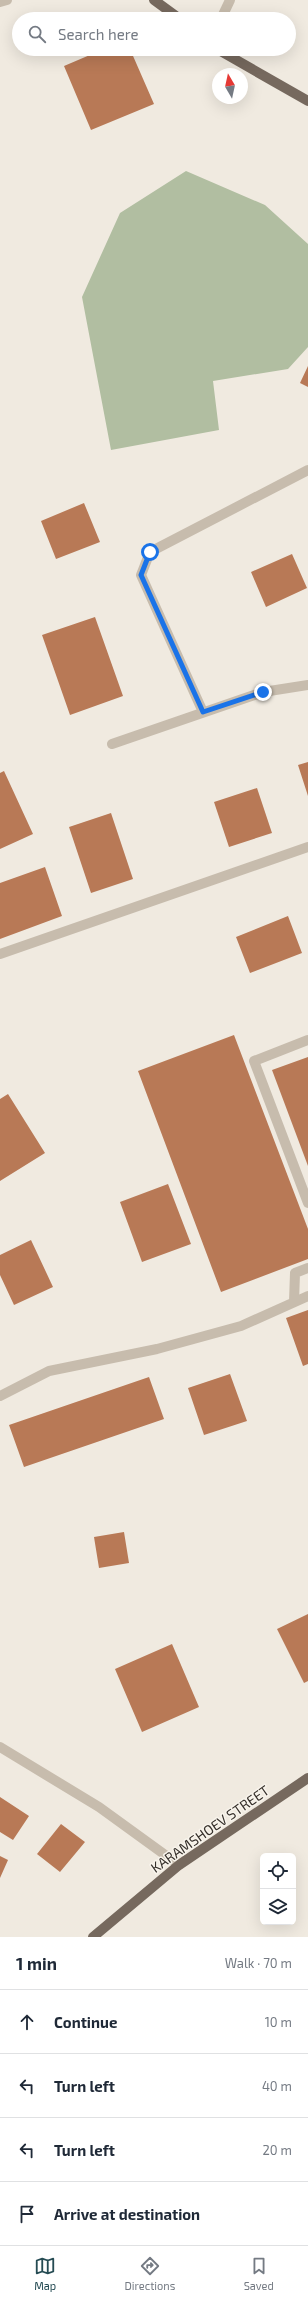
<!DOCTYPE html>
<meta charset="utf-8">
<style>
body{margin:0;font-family:"Exo 2",sans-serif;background:#f6f6f7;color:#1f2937}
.controls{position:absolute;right:12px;bottom:12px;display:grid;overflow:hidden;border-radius:6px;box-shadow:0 4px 16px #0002}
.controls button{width:36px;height:36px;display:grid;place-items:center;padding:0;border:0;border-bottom:1px solid #e0e1e3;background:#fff;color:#1f2937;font:20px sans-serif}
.compass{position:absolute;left:212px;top:68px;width:36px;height:36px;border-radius:50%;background:#fff;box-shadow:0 4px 16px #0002;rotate:351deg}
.stop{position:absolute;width:12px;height:12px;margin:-9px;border:3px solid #1a73e8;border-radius:50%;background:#fff}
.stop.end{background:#1a73e8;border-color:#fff;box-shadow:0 1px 4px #0008}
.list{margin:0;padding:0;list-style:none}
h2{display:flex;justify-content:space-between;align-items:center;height:52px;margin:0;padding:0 16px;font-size:17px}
h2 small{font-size:13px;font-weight:400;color:#747a83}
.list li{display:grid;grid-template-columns:26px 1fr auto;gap:12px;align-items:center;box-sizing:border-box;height:64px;padding:0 16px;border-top:1px solid #e0e1e3}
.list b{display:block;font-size:15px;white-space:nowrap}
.list em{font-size:13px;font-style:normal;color:#747a83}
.icon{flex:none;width:22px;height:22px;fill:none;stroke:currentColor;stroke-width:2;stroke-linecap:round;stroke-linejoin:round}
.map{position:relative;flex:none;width:308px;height:1937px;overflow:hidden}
.search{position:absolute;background:#fff;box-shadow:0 4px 16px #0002;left:12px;right:12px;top:12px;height:44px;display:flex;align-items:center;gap:10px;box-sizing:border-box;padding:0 14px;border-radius:22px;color:#747a83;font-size:15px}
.sheet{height:308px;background:#fff}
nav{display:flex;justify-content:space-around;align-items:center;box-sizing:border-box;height:56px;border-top:1px solid #e0e1e3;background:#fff;font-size:11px;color:#747a83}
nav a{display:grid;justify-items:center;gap:2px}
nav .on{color:#254b53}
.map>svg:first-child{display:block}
.green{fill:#b1bea1}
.building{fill:#b87956}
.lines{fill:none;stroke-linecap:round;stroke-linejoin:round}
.minor{stroke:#c7bcad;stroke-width:10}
.major{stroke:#76695e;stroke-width:10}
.route{stroke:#1a73e8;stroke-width:5}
.labels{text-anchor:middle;stroke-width:3;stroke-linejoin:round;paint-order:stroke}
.street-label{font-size:14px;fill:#36302b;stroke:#f8f4ec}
</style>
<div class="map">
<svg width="308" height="1937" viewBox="0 0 308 1937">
<rect width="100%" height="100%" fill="#f0eae0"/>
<path class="green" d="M186,171L265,205L308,244V347L288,369L213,381L219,430L111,450L82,297L120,213Z"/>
<path class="building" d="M104,49H130L154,104L91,130L64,66Z
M308,366V387L300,383Z
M84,503L100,542L56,559L41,521Z
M292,554L307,588L266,607L251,572Z
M95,617L123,696L70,715L42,635Z
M308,762V796L298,765Z
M4,771L33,834L0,849V773Z
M257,788L272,833L229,847L214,802Z
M111,813L133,879L91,893L69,827Z
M45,867L62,916L0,939V883Z
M288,916L302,953L250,973L236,937Z
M234,1035L308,1229V1259L221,1292L138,1071Z
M308,1057V1166L272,1070Z
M8,1094L45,1153L0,1181V1099Z
M168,1184L191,1244L142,1262L120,1202Z
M31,1240L53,1287L14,1305L0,1275V1255Z
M308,1310V1364L303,1366L286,1318Z
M230,1374L247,1421L204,1435L188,1388Z
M149,1377L164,1419L24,1467L9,1425Z
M124,1532L129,1563L99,1568L94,1537Z
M308,1614V1681L304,1683L277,1629Z
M172,1644L199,1707L142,1732L115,1669Z
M0,1797L29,1816L13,1840L0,1832Z
M61,1824L85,1842L60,1872L37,1854Z
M0,1856L8,1860L0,1878Z"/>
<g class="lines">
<path class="minor" d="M0,2L7,0
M221,19L230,0
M203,712L141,575L150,552L308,470
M112,744L263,692L308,685
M0,954L308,847
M308,1040L254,1061L308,1203
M294,1302L295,1273L308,1268
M0,1396L49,1371L157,1349L241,1326L308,1296
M0,1747L99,1807L179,1865"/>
<path class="major" d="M154,0L180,19
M217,49L308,101
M93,1937L179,1865L308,1778"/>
</g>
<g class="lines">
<path class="route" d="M150,552L141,575L203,712L263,692"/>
</g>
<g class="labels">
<g class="street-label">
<text transform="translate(210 1829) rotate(-35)" y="5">KARAMSHOEV STREET</text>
</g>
</g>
</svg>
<div class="controls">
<button><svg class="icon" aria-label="locate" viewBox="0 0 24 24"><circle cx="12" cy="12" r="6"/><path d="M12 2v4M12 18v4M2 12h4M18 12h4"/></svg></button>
<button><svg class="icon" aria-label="layers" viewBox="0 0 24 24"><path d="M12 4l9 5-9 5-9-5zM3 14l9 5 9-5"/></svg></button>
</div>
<svg class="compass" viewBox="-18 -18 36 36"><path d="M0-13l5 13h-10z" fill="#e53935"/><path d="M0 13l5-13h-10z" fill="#747a83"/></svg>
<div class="stop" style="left:150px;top:552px"></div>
<div class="stop end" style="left:263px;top:692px"></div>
<div class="search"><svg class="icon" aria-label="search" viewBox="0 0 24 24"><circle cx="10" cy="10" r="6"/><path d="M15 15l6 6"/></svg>Search here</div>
</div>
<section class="sheet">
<h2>1 min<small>Walk · 70 m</small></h2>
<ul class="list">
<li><svg class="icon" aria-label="ahead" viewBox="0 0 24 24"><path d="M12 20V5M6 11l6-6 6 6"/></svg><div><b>Continue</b></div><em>10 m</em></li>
<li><svg class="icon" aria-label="left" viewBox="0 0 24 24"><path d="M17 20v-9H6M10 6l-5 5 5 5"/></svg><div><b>Turn left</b></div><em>40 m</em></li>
<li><svg class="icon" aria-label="left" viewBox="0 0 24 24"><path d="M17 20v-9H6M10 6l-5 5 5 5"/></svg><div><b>Turn left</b></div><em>20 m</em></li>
<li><svg class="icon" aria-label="arrive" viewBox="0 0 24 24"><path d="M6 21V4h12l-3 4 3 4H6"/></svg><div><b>Arrive at destination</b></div></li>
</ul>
</section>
<nav>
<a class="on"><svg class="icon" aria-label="map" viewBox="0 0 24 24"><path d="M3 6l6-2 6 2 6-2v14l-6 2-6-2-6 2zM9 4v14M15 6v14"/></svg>Map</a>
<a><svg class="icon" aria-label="directions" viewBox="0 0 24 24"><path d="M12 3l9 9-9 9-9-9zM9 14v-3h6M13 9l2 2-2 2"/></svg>Directions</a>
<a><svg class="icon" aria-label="saved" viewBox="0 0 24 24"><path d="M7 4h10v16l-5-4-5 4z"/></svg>Saved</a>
</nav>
